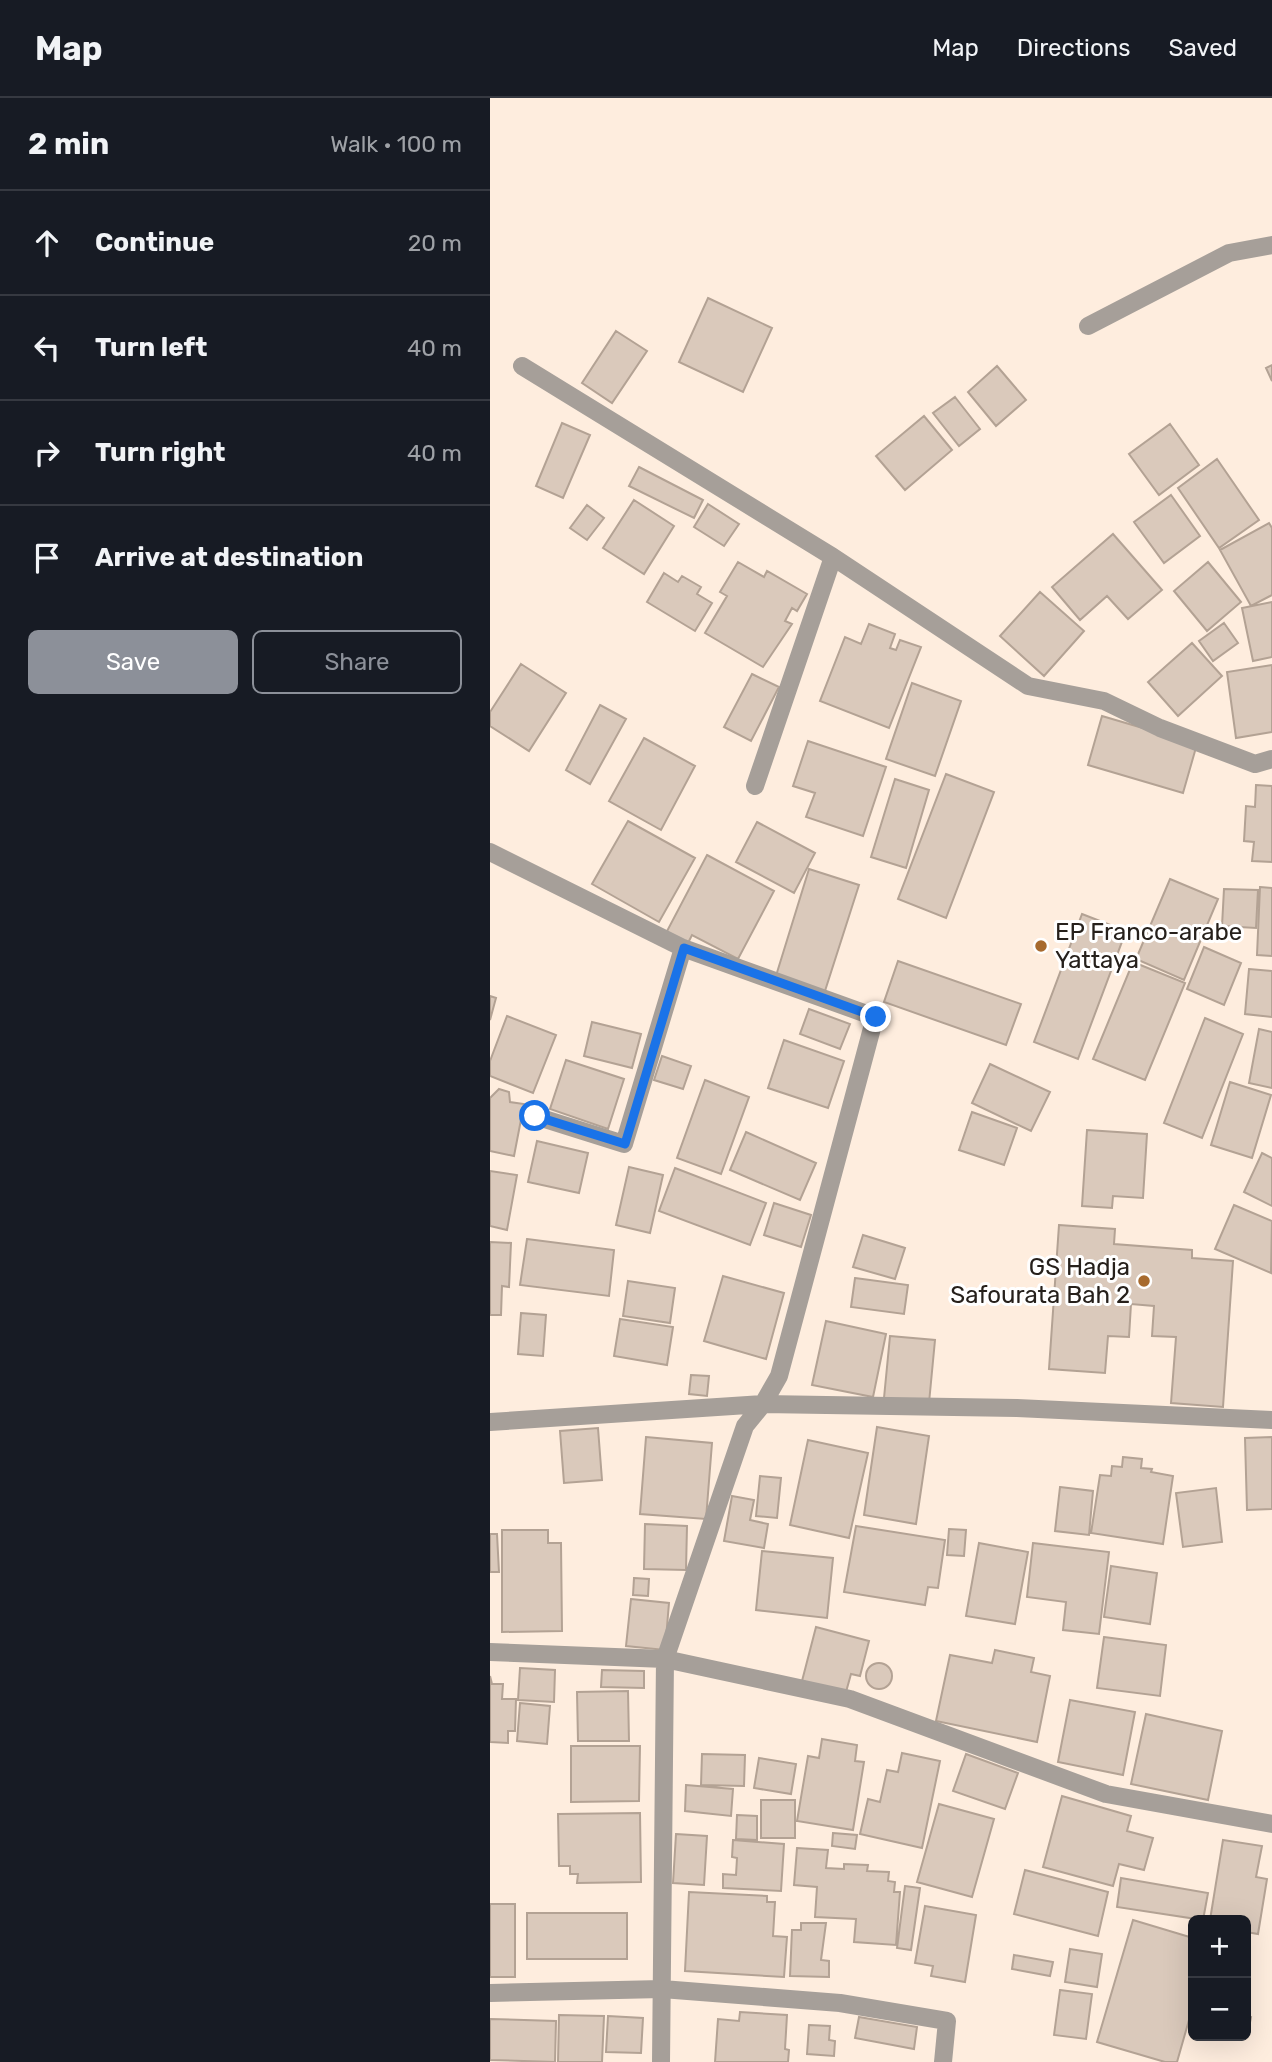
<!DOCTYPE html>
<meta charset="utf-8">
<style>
body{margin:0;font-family:Rubik,sans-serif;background:#20242c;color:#f1f3f6}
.controls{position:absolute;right:21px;bottom:21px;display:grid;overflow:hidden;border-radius:10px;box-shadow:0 7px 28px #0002}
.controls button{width:63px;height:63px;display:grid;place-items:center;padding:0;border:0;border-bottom:2px solid #363941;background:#171b24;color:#f1f3f6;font:35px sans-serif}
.stop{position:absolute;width:21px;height:21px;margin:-16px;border:5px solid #1a73e8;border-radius:50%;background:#fff}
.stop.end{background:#1a73e8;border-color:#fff;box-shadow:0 2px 7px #0008}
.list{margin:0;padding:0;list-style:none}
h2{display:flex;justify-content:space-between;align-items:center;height:91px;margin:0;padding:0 28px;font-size:30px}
h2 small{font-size:23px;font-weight:400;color:#9ea1a6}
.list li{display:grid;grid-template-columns:46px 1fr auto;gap:21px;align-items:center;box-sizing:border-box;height:105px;padding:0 28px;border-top:2px solid #363941}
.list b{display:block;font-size:26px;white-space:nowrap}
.list em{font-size:23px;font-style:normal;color:#9ea1a6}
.actions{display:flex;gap:14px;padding:21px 28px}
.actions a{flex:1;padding:16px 0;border:2px solid #8c9099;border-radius:10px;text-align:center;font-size:24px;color:#8c9099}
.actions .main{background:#8c9099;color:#fff}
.icon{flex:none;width:38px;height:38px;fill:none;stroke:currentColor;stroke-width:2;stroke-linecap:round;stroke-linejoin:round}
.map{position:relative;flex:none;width:782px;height:1964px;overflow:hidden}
header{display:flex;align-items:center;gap:42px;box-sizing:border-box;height:98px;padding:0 35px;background:#171b24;border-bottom:2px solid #363941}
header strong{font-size:33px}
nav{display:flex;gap:38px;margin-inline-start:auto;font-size:24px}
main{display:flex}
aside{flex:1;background:#171b24}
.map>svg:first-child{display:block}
.building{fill:#dac9bb;stroke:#b3a294;stroke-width:2}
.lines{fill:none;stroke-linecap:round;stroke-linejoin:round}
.service{stroke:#a69f99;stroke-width:18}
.minor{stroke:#a69f99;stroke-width:18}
.route{stroke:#1a73e8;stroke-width:9}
.poi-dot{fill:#a76a2e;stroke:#fff;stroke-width:2.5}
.labels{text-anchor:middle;stroke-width:6;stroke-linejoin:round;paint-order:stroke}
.poi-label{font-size:24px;fill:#26201b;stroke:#fff;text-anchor:start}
</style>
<header>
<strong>Map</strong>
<nav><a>Map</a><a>Directions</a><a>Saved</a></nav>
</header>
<main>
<aside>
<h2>2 min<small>Walk · 100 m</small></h2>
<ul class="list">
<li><svg class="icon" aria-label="ahead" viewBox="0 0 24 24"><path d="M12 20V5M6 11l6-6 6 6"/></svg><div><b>Continue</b></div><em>20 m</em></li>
<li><svg class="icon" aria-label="left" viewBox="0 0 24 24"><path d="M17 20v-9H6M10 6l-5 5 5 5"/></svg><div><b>Turn left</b></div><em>40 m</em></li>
<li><svg class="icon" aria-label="right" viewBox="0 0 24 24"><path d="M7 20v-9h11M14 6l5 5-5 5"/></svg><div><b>Turn right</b></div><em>40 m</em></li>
<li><svg class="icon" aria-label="arrive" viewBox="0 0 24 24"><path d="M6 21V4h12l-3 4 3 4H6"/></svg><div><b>Arrive at destination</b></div></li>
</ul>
<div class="actions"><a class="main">Save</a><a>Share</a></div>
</aside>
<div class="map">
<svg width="782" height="1964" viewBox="0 0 782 1964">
<rect width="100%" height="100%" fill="#feedde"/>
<path class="building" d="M218,200L282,230L253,294L189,264Z
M126,233L157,253L122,305L92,285Z
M782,267V283L776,270Z
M507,268L536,302L506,328L478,294Z
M465,299L490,331L469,348L443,315Z
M434,318L462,352L415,392L386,358Z
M72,325L100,337L73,400L46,388Z
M680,326L709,367L669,397L639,356Z
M727,361L769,422L729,450L688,390Z
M149,369L213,402L204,420L139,388Z
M681,397L710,438L674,465L644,424Z
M144,402L184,428L154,476L113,450Z
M218,406L249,426L234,448L204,429Z
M97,407L114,420L97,442L80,430Z
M779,425L782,430V497L761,508L730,452Z
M623,436L672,492L638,521L617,498L590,522L562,489Z
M248,464L274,479L277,473L317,496L307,513L302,510L295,523L302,526L273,569L215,535L237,498L230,494Z
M718,464L751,504L717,533L684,493Z
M174,475L188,484L192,478L211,489L207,496L222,505L205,533L157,504Z
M550,494L594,533L554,578L510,538Z
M782,504V559L763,563L752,510Z
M734,525L748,545L723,563L709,543Z
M379,526L405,536L400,550L406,552L410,542L431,549L399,630L330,603L355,539L371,546Z
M702,545L732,578L688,618L658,584Z
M31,566L76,595L39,653L0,628V614Z
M782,567V634L746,640L737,574Z
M262,576L289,589L261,643L234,629Z
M422,585L471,603L445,678L396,661Z
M110,607L136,621L100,686L76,672Z
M612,618L707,646L693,695L598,667Z
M154,640L205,668L171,732L119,703Z
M318,643L396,669L373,738L316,719L325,695L303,688Z
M456,676L504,694L456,820L408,801Z
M405,681L439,692L416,770L381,759Z
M766,687L782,688V764L762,763L764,744L754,743L756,708L765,709Z
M138,723L205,760L169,824L102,786Z
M267,724L325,755L304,795L246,764Z
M217,757L284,793L248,861L202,837L197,847L176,835Z
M319,771L369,787L334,896L285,881Z
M680,781L728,801L694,882L646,861Z
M770,789L782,790V858L767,857Z
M734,791L768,792L766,830L732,828Z
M592,816L636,833L588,961L544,944Z
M714,849L751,865L734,907L697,891Z
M408,863L531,906L516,947L394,904Z
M643,864L695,885L655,982L603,961Z
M759,871L782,873V919L755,916Z
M0,898L6,900L0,922Z
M319,911L360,926L350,951L310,936Z
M17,918L66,937L43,995L0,978V963Z
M715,920L753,936L712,1040L674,1025Z
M102,924L151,936L142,970L94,958Z
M769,931L782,934V990L759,985Z
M294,942L354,963L338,1010L278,990Z
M172,958L201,968L193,991L164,982Z
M76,962L134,981L118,1031L60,1011Z
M500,966L560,994L541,1033L482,1005Z
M215,982L259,999L231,1076L187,1060Z
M740,984L781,997L762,1060L721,1047Z
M9,991L19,994L20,1004L34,1006L24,1058L0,1053V1000Z
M482,1014L527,1030L514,1067L469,1052Z
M597,1032L657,1036L653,1100L623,1098L622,1110L592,1108Z
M256,1034L326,1065L310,1102L240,1072Z
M47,1043L98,1055L89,1095L38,1084Z
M772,1055L782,1060V1108L754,1094Z
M139,1069L173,1077L160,1135L126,1127Z
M185,1070L276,1105L260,1147L169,1113Z
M0,1073L27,1077L17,1132L0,1128Z
M284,1105L321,1117L311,1149L274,1137Z
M744,1107L782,1123L781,1175L725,1151Z
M569,1127L625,1131L624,1146L702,1152V1160L743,1163L733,1309L681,1305L686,1239L662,1238L664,1208L641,1206L639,1239L618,1238L615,1275L559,1271Z
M373,1137L415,1150L405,1181L363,1169Z
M37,1141L124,1152L119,1198L30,1187Z
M0,1144L21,1145L19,1189L12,1188L11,1217H0Z
M233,1178L294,1195L276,1261L214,1243Z
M365,1180L418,1187L414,1216L361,1209Z
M138,1183L185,1190L180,1225L133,1218Z
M31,1215L56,1217L53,1258L28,1256Z
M130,1221L183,1229L177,1267L124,1258Z
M336,1223L396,1236L383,1299L322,1287Z
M400,1238L445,1242L439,1305L394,1300Z
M201,1277L219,1278L217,1298L199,1296Z
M387,1329L439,1338L426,1426L374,1417Z
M108,1330L112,1382L74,1385L70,1333Z
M156,1339L222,1345L216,1421L150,1416Z
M782,1339V1411L757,1412L755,1340Z
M318,1342L378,1355L359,1440L300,1427Z
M633,1359L652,1361L651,1370L662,1371L661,1374L683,1378L673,1446L601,1435L610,1377L621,1378L622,1368L632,1369Z
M270,1378L291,1380L287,1420L266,1418Z
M570,1389L603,1393L599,1437L565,1433Z
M726,1390L732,1444L693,1449L686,1395Z
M242,1398L264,1402L260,1422L278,1426L274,1450L234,1443Z
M155,1426L197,1428L196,1472L154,1471Z
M366,1428L455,1442L448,1490L438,1489L435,1507L354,1494Z
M459,1431L476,1432L474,1458L457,1457Z
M12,1432H58V1445H71L72,1533L12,1534Z
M0,1436H7L9,1474H0Z
M489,1445L538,1454L525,1526L476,1518Z
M543,1445L619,1454L609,1536L573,1532L576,1504L537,1499Z
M272,1453L343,1460L337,1520L266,1512Z
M621,1468L667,1475L660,1526L614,1519Z
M144,1480L159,1481L158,1498L143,1497Z
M141,1501L179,1505L175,1552L136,1548Z
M326,1529L379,1543L370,1578L361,1576L356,1594L312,1583Z
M614,1539L676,1547L670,1598L607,1590Z
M505,1552L544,1560L541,1574L560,1578L547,1644L446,1623L460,1557L502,1565Z
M376 1578a13 13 0 1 1 26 0a13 13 0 1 1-26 0Z
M30,1570L65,1572L64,1604L28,1602Z
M112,1572L154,1573V1590L111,1589Z
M0,1578L2,1586H13L12,1601H26L25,1633H18V1645L0,1644Z
M138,1593L139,1643H88L87,1594Z
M580,1602L645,1614L633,1677L568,1664Z
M30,1605L60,1608L57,1646L27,1643Z
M656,1616L732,1633L718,1702L641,1686Z
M332,1641L367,1647L365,1663L374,1664L363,1732L307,1723L318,1658L329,1660Z
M81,1648H150L149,1703L81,1704Z
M412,1655L450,1663L432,1750L370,1736L378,1701L390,1704L397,1672L408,1674Z
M212,1656L255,1657L254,1688L211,1687Z
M476,1656L528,1675L515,1711L463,1693Z
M269,1660L306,1666L301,1696L264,1690Z
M196,1687L243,1691L241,1718L195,1713Z
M572,1698L641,1718L637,1733L663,1740L654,1772L629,1766L623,1788L553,1769Z
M271,1702H305V1740H271Z
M449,1706L504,1721L482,1799L427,1784Z
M150,1715L151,1784L87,1785L88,1776H80V1768H69L68,1716Z
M247,1717L267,1718V1742L246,1741Z
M343,1735L367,1737L365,1751L342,1748Z
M186,1736L217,1738L214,1787L183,1785Z
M243,1742L294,1746L291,1793L233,1790V1776L246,1777L247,1760L242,1759Z
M733,1742L772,1748L766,1779L777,1781L768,1836L756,1834V1822H720Z
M307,1750L338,1752L336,1770L354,1771V1766L378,1767L377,1773L399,1774L398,1783L405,1784L404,1794H410L406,1847L364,1844L366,1821L325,1819L327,1789L304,1787Z
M535,1772L618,1794L608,1838L524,1816Z
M631,1780L718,1795L713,1822L627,1809Z
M415,1788L430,1790L421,1852L407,1850Z
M199,1794L277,1798V1804H285L283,1838L297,1839L294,1879L195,1873Z
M0,1806H25V1879H0Z
M435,1808L486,1817L475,1884L441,1878L443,1868L425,1865Z
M37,1815H137V1861H37Z
M643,1822L703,1840V1908L687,1964H675L607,1944Z
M311,1825H336L331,1862L339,1863V1879L300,1878L302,1832H311Z
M580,1851L612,1856L607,1889L575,1884Z
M524,1857L563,1864L560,1878L522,1871Z
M570,1892L602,1896L596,1941L564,1937Z
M250,1914L297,1917L295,1951L299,1952L298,1964H225L228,1921L249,1923Z
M69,1917L114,1918L112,1964H68Z
M118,1918L153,1920L151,1955L116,1954Z
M756,1918L761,1919L759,1930H756Z
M369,1919L427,1929L424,1951L365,1940Z
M0,1921L66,1923L65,1964L0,1962Z
M319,1927L340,1928L339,1942L345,1943L344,1958L317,1956Z"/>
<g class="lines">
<path class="service" d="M598,228L739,155L782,147"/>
<path class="minor" d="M32,268L343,459
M265,688L343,459L538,588L614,603L670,630L765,666L782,661
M0,754L193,850L385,919L289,1278L273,1306L255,1328L175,1561L171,1964
M45,1018L134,1046L193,850
M0,1324L273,1306L527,1310L782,1322
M0,1554L175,1561L360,1601L616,1696L782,1726
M0,1895L172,1891L350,1905L457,1923L453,1964"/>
</g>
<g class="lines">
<path class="route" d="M45,1018L135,1046L194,850L386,919"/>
</g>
<g class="poi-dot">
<circle cx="551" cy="848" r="7"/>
<circle cx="654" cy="1183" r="7"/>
</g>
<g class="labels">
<g class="poi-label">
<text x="565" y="842">EP Franco-arabe<tspan x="565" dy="28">Yattaya</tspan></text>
<text x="640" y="1177" text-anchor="end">GS Hadja<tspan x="640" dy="28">Safourata Bah 2</tspan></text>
</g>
</g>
</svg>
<div class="controls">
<button>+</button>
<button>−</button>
</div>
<div class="stop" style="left:45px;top:1018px"></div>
<div class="stop end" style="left:386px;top:919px"></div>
</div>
</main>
